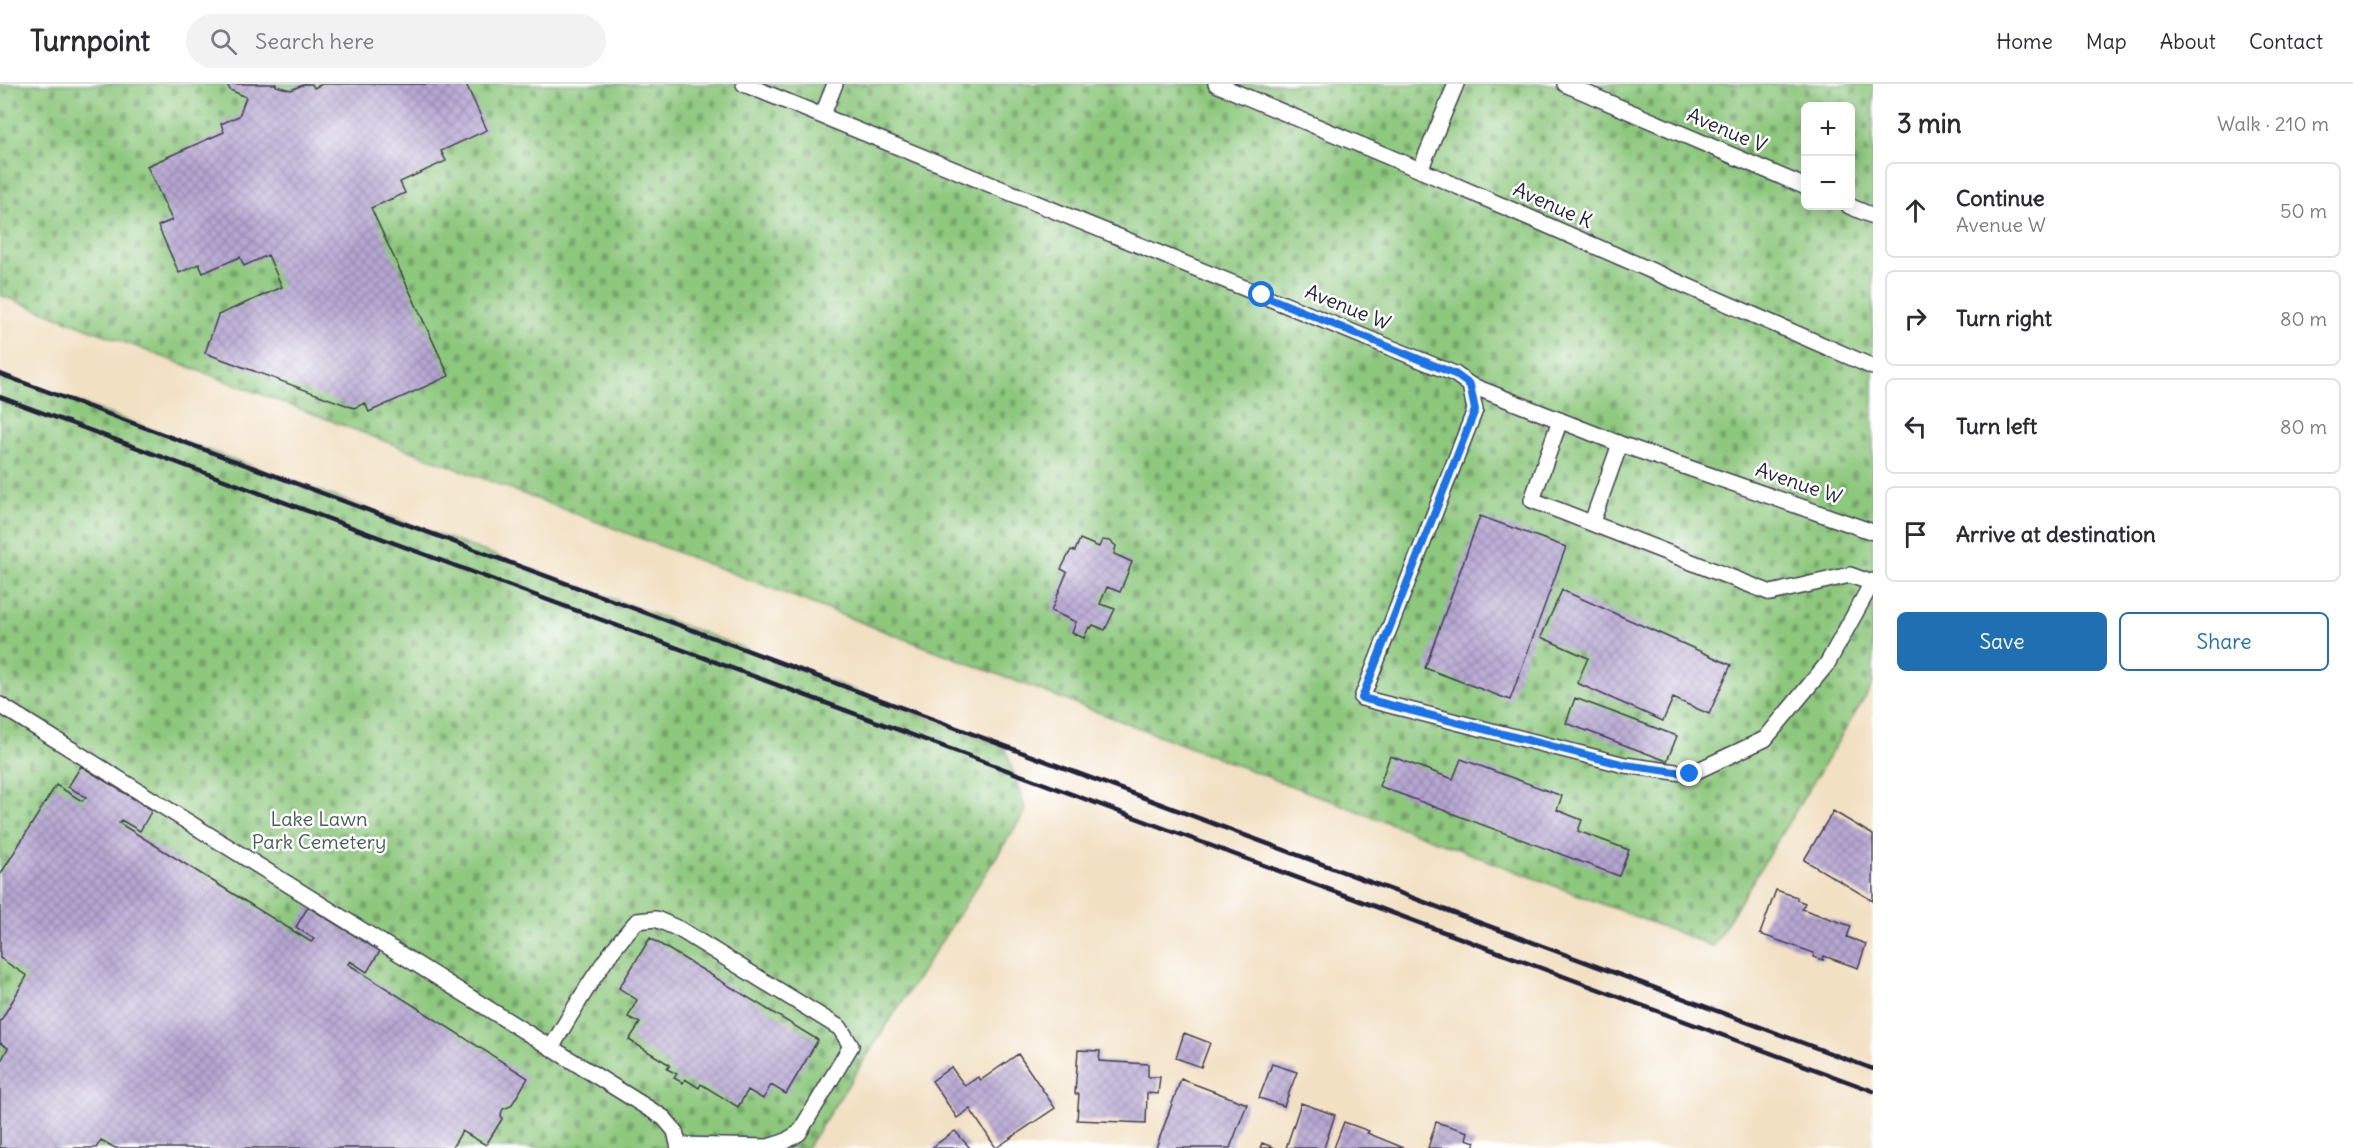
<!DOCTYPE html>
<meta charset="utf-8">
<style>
body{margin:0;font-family:Delius,sans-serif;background:#f2f2f3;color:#2b2b33}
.controls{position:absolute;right:18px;top:18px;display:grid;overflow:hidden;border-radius:9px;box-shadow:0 3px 15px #0003}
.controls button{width:54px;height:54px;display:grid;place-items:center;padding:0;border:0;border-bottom:2px solid #e1e1e2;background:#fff;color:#2b2b33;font:30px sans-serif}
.stop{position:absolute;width:18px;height:18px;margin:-14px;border:4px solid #1a73e8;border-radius:50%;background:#fff}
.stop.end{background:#1a73e8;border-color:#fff;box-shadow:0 2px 6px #0008}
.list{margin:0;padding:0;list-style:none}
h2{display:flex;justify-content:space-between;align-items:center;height:78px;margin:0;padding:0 24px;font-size:26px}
h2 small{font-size:20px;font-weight:400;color:#7c7c81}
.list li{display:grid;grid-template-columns:39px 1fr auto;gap:18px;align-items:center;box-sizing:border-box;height:96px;margin:0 12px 12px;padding:0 12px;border:2px solid #e1e1e2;border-radius:9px}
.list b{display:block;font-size:22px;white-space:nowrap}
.list p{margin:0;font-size:20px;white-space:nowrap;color:#7c7c81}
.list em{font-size:20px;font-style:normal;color:#7c7c81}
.actions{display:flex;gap:12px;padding:18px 24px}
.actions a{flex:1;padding:14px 0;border:2px solid #1f6fb2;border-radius:9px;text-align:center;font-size:21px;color:#1f6fb2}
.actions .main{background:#1f6fb2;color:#fff}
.icon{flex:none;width:33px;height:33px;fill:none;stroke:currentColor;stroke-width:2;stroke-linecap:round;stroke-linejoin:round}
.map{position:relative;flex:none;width:1873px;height:1064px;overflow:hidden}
header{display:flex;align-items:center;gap:36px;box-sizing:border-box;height:84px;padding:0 30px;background:#fff;border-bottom:2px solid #e1e1e2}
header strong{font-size:28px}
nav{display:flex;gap:33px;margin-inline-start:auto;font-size:21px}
.search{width:420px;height:54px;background:#f2f2f3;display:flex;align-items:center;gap:15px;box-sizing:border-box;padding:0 21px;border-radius:33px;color:#7c7c81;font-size:22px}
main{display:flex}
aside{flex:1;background:#fff}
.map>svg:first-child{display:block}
.cemetery{fill:url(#cemetery-stones);stroke:#58755c;stroke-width:1.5;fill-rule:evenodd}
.building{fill:url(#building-cross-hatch)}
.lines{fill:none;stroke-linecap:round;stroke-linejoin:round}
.service-casing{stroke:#413e4f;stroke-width:18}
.service{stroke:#fff;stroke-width:15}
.rail{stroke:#22223b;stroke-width:4.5}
.route{stroke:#1a73e8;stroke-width:8}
.labels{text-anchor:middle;stroke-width:5;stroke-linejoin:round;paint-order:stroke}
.street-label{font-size:20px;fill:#22223b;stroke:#fff}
.park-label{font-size:20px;fill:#475c52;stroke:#fff}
</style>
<header>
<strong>Turnpoint</strong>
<div class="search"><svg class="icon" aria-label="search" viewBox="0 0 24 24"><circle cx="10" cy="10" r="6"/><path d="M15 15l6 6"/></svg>Search here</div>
<nav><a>Home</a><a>Map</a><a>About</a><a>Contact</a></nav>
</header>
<main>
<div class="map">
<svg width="1873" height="1064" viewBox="0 0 1873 1064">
<defs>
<pattern id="cemetery-stones" width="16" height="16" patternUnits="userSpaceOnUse" patternTransform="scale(1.5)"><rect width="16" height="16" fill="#8dc87d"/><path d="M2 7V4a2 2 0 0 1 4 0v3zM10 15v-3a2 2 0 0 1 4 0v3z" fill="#73a268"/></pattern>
<pattern id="building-cross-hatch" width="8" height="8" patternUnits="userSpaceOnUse" patternTransform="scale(1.5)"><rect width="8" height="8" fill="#b6a6d2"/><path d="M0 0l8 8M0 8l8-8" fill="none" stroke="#9487ac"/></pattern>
</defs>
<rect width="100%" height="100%" fill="#fff"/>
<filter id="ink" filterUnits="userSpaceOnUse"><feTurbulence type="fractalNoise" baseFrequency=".0167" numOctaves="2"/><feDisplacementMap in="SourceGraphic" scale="12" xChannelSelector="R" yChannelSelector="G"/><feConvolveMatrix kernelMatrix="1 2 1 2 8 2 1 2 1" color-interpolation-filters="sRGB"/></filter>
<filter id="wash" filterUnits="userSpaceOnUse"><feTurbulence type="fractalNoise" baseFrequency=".008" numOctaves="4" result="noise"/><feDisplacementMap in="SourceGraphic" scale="24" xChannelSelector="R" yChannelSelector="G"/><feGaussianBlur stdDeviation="1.35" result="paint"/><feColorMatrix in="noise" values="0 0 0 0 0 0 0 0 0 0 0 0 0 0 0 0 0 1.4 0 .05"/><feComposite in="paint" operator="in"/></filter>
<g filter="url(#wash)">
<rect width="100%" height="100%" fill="#f2e0c3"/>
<path class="cemetery" d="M0,0H1873V600L1713,862L0,211ZM1806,22H1850V122H1806Z
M0,290L603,511L1005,663L1026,727L807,1064H0Z"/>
<g id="blocks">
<path class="building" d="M227,0H276V2L291,6L305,0H312L314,4L322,0H466L487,46L441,67L446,77L400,98L405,109L371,124L449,292L369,328L365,319L354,324L205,269L218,231L282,203L268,171L244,182L240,173L203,189L199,180L179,189L158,142L172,136L147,82L224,48L221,40L239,32L246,13L230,6Z
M1480,432L1566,463L1510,616L1425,584Z
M1080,455L1099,463L1102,456L1110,457L1116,462L1114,470L1132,478L1120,508L1107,503L1100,520L1115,525L1105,546L1093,541L1091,544L1089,543L1084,554L1072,549L1076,538L1051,527L1067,488L1061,485L1071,466L1075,467Z
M1562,506L1731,581L1709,630L1673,614L1663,637L1577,599L1588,574L1541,553Z
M1575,614L1677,652L1667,677L1566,639Z
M1390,672L1453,695L1461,675L1562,712L1557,726L1582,736L1578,747L1629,766L1619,792L1379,702Z
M81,682L152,726L140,747L121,736L119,739L311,858L314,855L296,843L308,823L380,867L367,888L350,877L348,880L528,994L511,1022L503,1025L501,1030L502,1035L486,1061L462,1047L452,1064H115L101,1056L96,1064H0V979L8,964L0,959V938L27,892L0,874V791L56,701L82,717L86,713L68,703Z
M1833,727L1873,751V817L1804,776Z
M1776,806L1797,813V816L1805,819L1802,825L1851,842L1847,853L1866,860L1858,884L1824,872L1823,876L1813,873L1814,869L1760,850Z
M650,854L818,956L786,1010L771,1001L763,1015L748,1006L738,1023L701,1000L699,1004L685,995L683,999L674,994L677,990L667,985L670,981L629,956L640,939L628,933L637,916L619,904Z
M1184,949L1210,959L1201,983L1176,974Z
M1078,966L1100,967L1099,977L1148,980V993H1160L1158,1010L1147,1009L1146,1039L1077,1036L1079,1010H1075Z
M1018,970L1055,1024L996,1064L970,1025L957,1034L932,997L951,983L965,1002L978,993L981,996Z
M1272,980L1297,988L1284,1022L1259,1014Z
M1181,995L1247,1020L1230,1064H1156Z
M1301,1019L1335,1031L1324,1064H1286Z
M1344,1038L1369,1047L1367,1049L1404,1064H1334Z
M1436,1038L1468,1048L1466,1055L1475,1058L1473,1064H1428Z
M955,1047L970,1064H931Z
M1262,1059L1275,1064H1260Z"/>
</g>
</g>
<g filter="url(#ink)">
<use href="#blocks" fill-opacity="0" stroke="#413e4f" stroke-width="1.5"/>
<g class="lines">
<g class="service-casing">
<path id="service" d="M744,0L1455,290L1470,301L1620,360L1873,448
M1216,0L1420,86L1873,283
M1565,0L1806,103
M823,30L835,0
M1420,86L1456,0
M1849,122L1873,132
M1470,301L1475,326L1362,614L1625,681L1690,690L1765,655L1827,580L1873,497
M1560,336L1532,416L1771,509L1850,491L1872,499
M1592,438L1620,360
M0,621L664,1034L675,1047L679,1064
M551,964C577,920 602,875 637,837L656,835L679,845L840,944L851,962L799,1049L784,1058L768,1063L679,1061"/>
</g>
<use href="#service" class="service"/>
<path class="rail" d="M0,290C625,519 1249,754 1873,985
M0,313L1873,1007"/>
</g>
</g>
<g class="lines" filter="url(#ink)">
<path class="route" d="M1262,211L1455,290L1470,301L1475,326L1362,614L1625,681L1690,690"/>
</g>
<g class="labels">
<g class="street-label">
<text transform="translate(1727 46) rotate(23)" y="7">Avenue V</text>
<text transform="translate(1553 121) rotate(24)" y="7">Avenue K</text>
<text transform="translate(1348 223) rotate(22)" y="7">Avenue W</text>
<text transform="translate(1799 399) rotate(19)" y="7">Avenue W</text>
</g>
<g class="park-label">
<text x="319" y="742">Lake Lawn<tspan x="319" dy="23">Park Cemetery</tspan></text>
</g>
</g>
</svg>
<div class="controls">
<button>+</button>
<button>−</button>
</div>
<div class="stop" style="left:1262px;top:211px"></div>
<div class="stop end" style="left:1690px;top:690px"></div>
</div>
<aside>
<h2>3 min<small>Walk · 210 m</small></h2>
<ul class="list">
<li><svg class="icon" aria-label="ahead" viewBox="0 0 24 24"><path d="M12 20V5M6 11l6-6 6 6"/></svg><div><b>Continue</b><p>Avenue W</p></div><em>50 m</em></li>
<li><svg class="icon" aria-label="right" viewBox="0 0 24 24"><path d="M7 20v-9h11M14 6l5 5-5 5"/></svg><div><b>Turn right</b></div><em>80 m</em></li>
<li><svg class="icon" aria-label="left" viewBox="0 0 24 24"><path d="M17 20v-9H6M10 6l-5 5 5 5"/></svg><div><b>Turn left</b></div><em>80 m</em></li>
<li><svg class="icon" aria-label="arrive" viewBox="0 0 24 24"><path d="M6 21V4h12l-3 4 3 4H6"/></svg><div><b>Arrive at destination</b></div></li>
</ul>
<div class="actions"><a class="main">Save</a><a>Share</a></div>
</aside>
</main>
